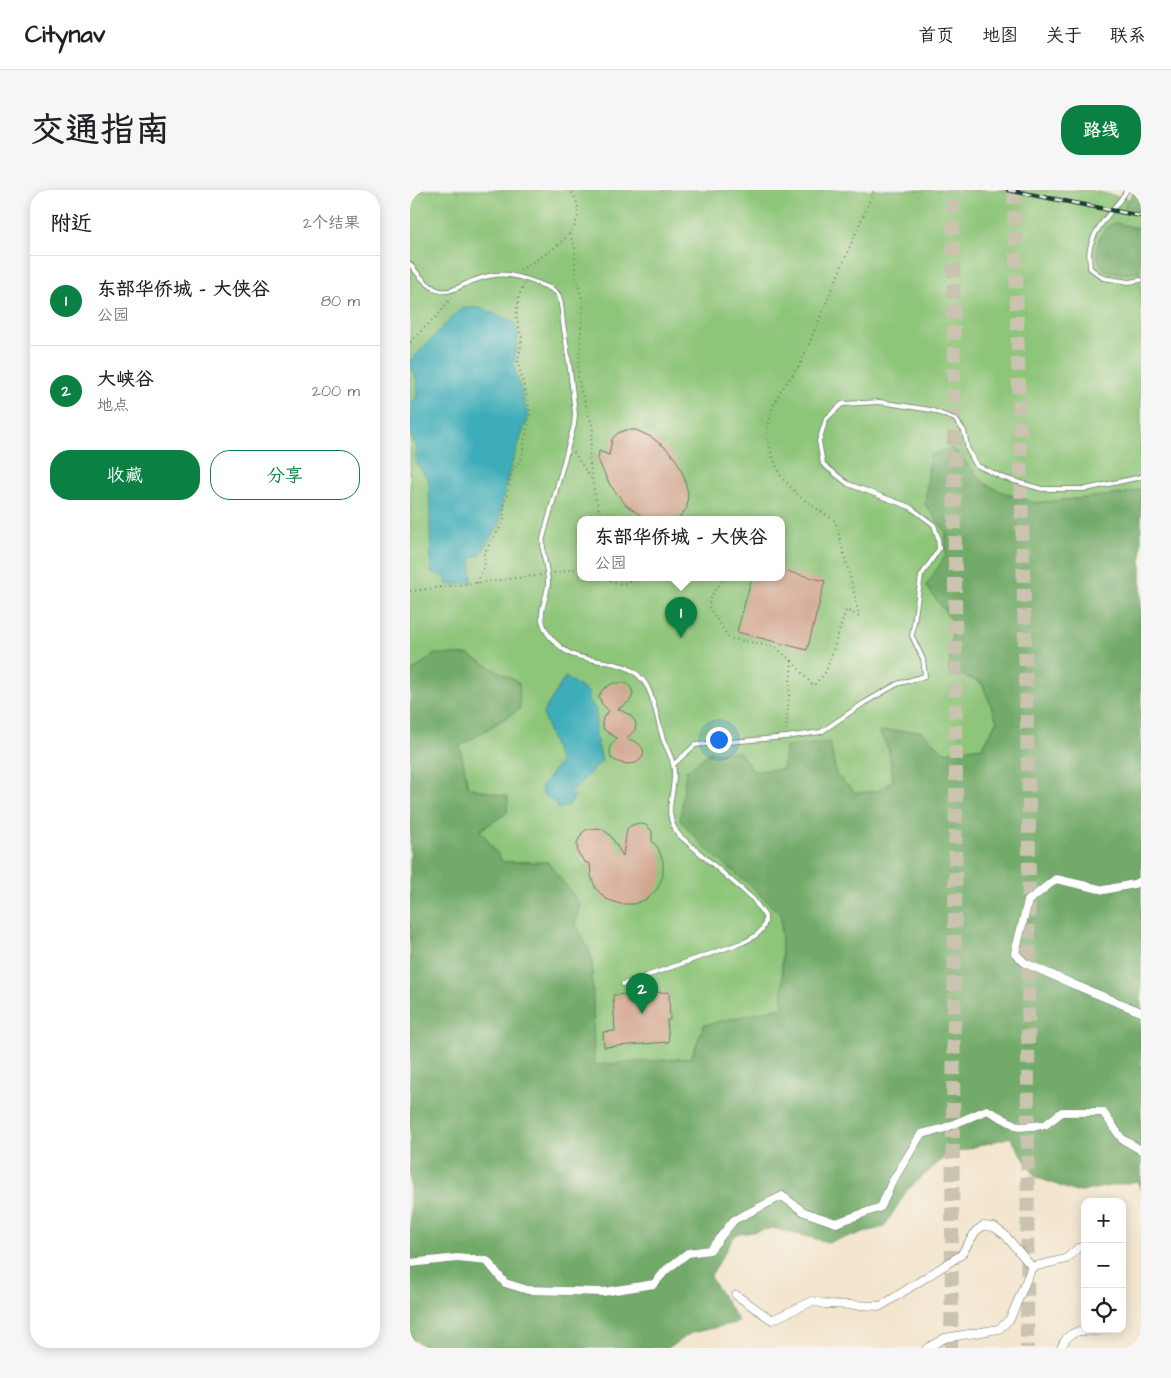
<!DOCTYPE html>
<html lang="zh">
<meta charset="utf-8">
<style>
body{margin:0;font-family:"Architects Daughter","LXGW WenKai TC",sans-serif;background:#f6f6f6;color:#202124}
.controls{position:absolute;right:15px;bottom:15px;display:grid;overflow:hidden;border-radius:10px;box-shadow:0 2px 12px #0003}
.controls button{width:45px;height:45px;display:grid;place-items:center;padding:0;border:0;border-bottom:1px solid #e0e0e0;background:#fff;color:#202124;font:25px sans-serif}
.you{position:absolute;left:308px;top:549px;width:18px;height:18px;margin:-12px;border:4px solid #fff;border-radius:50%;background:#1a73e8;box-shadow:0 0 0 8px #1a73e833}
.badge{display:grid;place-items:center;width:32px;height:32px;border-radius:50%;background:#0b8043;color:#fff;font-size:16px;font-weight:700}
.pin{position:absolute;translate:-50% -41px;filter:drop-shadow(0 1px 2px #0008)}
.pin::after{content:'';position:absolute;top:26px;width:18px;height:15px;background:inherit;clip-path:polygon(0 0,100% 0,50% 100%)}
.popup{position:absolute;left:167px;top:326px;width:208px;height:65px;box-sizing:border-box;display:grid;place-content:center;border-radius:10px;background:#fff;filter:drop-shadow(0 1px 4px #0005);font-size:16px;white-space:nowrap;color:#757577}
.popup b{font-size:19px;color:#202124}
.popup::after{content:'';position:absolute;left:50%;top:100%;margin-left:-10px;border:10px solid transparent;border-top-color:#fff}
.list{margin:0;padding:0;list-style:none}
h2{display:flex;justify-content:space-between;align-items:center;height:65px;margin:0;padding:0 20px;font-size:21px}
h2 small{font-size:16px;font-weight:400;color:#757577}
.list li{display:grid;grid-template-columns:32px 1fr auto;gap:15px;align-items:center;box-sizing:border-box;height:90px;padding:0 20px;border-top:1px solid #e0e0e0}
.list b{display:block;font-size:19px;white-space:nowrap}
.list p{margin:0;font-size:16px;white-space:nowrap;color:#757577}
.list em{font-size:16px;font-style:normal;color:#757577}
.actions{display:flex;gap:10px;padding:15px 20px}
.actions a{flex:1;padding:11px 0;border:1px solid #0b8043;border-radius:20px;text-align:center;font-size:18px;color:#0b8043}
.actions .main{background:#0b8043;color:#fff}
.icon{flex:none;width:28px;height:28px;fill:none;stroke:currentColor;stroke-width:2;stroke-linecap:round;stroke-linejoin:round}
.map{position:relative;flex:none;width:731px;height:1158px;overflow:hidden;border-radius:20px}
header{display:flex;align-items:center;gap:30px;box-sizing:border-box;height:70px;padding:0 25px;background:#fff;border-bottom:1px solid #e0e0e0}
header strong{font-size:24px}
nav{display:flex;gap:28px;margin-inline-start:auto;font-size:18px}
.intro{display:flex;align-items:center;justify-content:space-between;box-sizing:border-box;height:120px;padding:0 30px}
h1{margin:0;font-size:35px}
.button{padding:12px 22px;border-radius:20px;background:#0b8043;color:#fff;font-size:18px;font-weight:700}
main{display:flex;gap:30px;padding:0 30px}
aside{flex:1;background:#fff;border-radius:20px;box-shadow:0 2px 12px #0003}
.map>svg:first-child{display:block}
.green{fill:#8dc579;stroke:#568156;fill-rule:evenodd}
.forest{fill:#72aa69;stroke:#48744e}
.water{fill:#3eadba;stroke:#2e7577}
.building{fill:#d2a58f}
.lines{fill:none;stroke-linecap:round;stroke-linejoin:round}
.trunk-tunnel{stroke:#c9c3af;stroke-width:14;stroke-dasharray:14 7;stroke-linecap:butt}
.service-casing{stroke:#69786a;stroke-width:5.5}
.minor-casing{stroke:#69786a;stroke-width:9}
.path{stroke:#69786a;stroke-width:2;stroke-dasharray:1 4;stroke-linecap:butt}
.service{stroke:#fff;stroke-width:4}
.minor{stroke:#fff;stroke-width:8}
.rail-casing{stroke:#1f3d34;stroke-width:4.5}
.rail{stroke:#f7f3e8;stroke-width:2.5;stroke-dasharray:8;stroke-linecap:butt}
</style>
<header>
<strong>Citynav</strong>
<nav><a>首页</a><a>地图</a><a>关于</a><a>联系</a></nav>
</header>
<div class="intro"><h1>交通指南</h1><a class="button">路线</a></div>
<main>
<aside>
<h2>附近<small>2个结果</small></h2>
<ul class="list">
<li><span class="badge">1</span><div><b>东部华侨城 - 大侠谷</b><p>公园</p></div><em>80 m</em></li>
<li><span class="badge">2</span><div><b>大峡谷</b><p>地点</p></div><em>200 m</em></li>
</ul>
<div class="actions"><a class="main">收藏</a><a>分享</a></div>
</aside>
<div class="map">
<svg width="731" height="1158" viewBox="0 0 731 1158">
<rect width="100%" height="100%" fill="#f7f3e8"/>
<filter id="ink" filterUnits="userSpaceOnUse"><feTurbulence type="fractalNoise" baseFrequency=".02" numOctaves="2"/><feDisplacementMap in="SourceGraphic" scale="10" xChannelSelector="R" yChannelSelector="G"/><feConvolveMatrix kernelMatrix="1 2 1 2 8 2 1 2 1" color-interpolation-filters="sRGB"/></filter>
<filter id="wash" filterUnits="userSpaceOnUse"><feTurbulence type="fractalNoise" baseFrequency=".0096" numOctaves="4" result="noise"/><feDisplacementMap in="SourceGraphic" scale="20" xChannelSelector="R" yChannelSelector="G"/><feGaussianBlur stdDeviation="1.12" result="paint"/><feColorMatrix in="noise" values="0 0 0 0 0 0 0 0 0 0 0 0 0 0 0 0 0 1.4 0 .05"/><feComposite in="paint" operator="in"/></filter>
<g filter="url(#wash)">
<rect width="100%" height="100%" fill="#f3e5ce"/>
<path class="green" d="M0,0H679L731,12V39L705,33L715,83L731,82V299L713,304L626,313L597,304L575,294L543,258L515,314L536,342V365L517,396L543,432L539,480L572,493L587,530L573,557L534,562L511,541L469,542L479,560L483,591L469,601L446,604L426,585L420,552L373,579L343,581L329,562L299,563L341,696L371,725L373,818L294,835L281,868L184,876L182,767L165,733L138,672H93L70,640L97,623L98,607L58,597L50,556L110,519L25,464L0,483ZM171,329H371V387H171Z"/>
<path class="forest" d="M724,0H731V20L714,16Z
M705,33L731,39V82C721,83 705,85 696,80C682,72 686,50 695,39C697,36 701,35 705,33Z
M543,258L575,294L597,304L626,313L713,304L731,299V1000L728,991L666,1002L626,987L600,947L537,965L497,1000L474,1037L418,1052L363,1038L325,1045L300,1087L329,1132L281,1143L258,1158H17L5,1150L0,1151V483L25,464L59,465L109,493L110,519L50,556L58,597L98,607L97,623L70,640L93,672H138L170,714L165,733L182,767L184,875L281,868L294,835L373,817L371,725L341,696L294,657L270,630L276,581L299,563L329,562L343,581L373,579L375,557L420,552L426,585L446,603L468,601L483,590L479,560L469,541H511L534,562L573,557L587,531L572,493L539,480L543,432L516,396L536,365V342L515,314L520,265Z"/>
<path class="water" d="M58,117L74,119L103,132L106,135L108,145L104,175L118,227L99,281L91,317L90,333L70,365L61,369L62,392L37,395L35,387L21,382L19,291L9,277L5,268L6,257L0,243V213L6,208C7,201 8,194 6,187C4,181 0,178 0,171L50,119Z
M155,487L178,502L180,505L177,508L186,520V547L192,570C183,581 173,589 164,600L161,598L159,602L165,607L159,615L148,619L145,612L131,603L133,599L131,598L150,572L140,546L133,523Z"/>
<g id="blocks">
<path class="building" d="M216,240H226L241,247L256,258L267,271L274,287L278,303L277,318L268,329H238L230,325L216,315L200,295L188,270L189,261L199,265L202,249L208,243Z
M371,380L415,391L397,460L327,442L342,387H371Z
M203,493H216L222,499L223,504L220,511L208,519L220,525L225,531L226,535L225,540L217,548L228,553L233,559L234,563L232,568L226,573L217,574L208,572L201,568L200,564V556L207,548L194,540L192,533L193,528L199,521L192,514L189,507L192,500Z
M228,633L236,635L242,641V651L248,658L253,671V686L247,699L237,709L224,714H210L196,709L186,699L181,686L180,674L175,672L168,663L167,653L172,643L176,640L187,638L192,639L200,645L213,666L217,639L220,636Z
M259,802L260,830H257L259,852L194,857L193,842L205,841L203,805Z"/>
</g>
</g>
<g filter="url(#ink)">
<use href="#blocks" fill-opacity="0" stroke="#69786a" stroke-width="1"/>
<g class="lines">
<path class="trunk-tunnel" d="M604,0L619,617L617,1158
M541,1158L546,599L543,0"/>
<g class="service-casing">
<path id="service" d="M717,0C705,20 685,35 680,58C678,64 680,72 680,78L693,88L719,92L731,90
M0,74C38,125 41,90 85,85C100,83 116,89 130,94C136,97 146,99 149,106C152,114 152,125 153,133C158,163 162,194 165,224L164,235L133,348C131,363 138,378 138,393C138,405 130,418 132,430C134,439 139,447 146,453C150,457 155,461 161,464C188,475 222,467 238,498C245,513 248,532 253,549C256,557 261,565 263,574C269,600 249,622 270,646L343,709L355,726C357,740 345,747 334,752L213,794
M263,575L285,555L376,547L411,542L454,513L487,494L515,486L513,469L502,446L511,386L529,359L528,347L524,335L500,317L438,294L413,274L409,251L416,229L432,214L470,212L521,220L545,229L554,241L558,260L566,275L594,288L632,299H676L731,287"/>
</g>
<g class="minor-casing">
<path id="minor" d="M731,691L724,694L694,700L646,689L618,711L605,763L615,773L665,795L731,822
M0,1073L47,1068L77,1071L95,1093L118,1100L193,1102L244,1094L256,1080L278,1063L300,1060L324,1030L372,1006L394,1022L426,1033L471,1017L481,994L511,944L532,939L577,920L609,937L635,935L652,922H693L712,949L731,960
M326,1105L362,1130L403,1111L415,1114L471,1116L551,1065L566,1041L573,1036L584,1037L595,1045L622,1077
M517,1158L535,1148L589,1139L600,1129L622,1077L656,1069L668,1058L675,1057
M651,1158C659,1139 671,1140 688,1141"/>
</g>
<path class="path" d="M159,44L165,56V82L173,112L168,186L171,201L183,238L179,268L185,307L192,329
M110,80C136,64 188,38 160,0
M0,152L28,125L41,108
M164,262L180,288
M144,383L171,378
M196,387C205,395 216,396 225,387
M315,387L302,405L298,416L319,448L365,457L382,471L376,540
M67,393L75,373L74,363L94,331V315L103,280L112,268L114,251L121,223L108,173L112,148L106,126L109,106L114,94
M0,401L132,385
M382,471L403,496L416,482L436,420L449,426L442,394L425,331L389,306L372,288L362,266L356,245L363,217L371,200L390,175L464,0"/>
<use href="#service" class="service"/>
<use href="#minor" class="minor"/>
<g class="rail-casing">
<path id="rail" d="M598,0L731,26"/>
</g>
<use href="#rail" class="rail"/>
</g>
</g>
</svg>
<div class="controls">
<button>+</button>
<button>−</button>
<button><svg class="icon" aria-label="locate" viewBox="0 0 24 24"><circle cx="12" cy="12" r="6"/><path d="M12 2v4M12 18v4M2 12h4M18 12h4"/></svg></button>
</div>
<div class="you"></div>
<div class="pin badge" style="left:271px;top:448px">1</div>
<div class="popup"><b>东部华侨城 - 大侠谷</b>公园</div>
<div class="pin badge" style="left:232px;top:824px">2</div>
</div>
</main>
